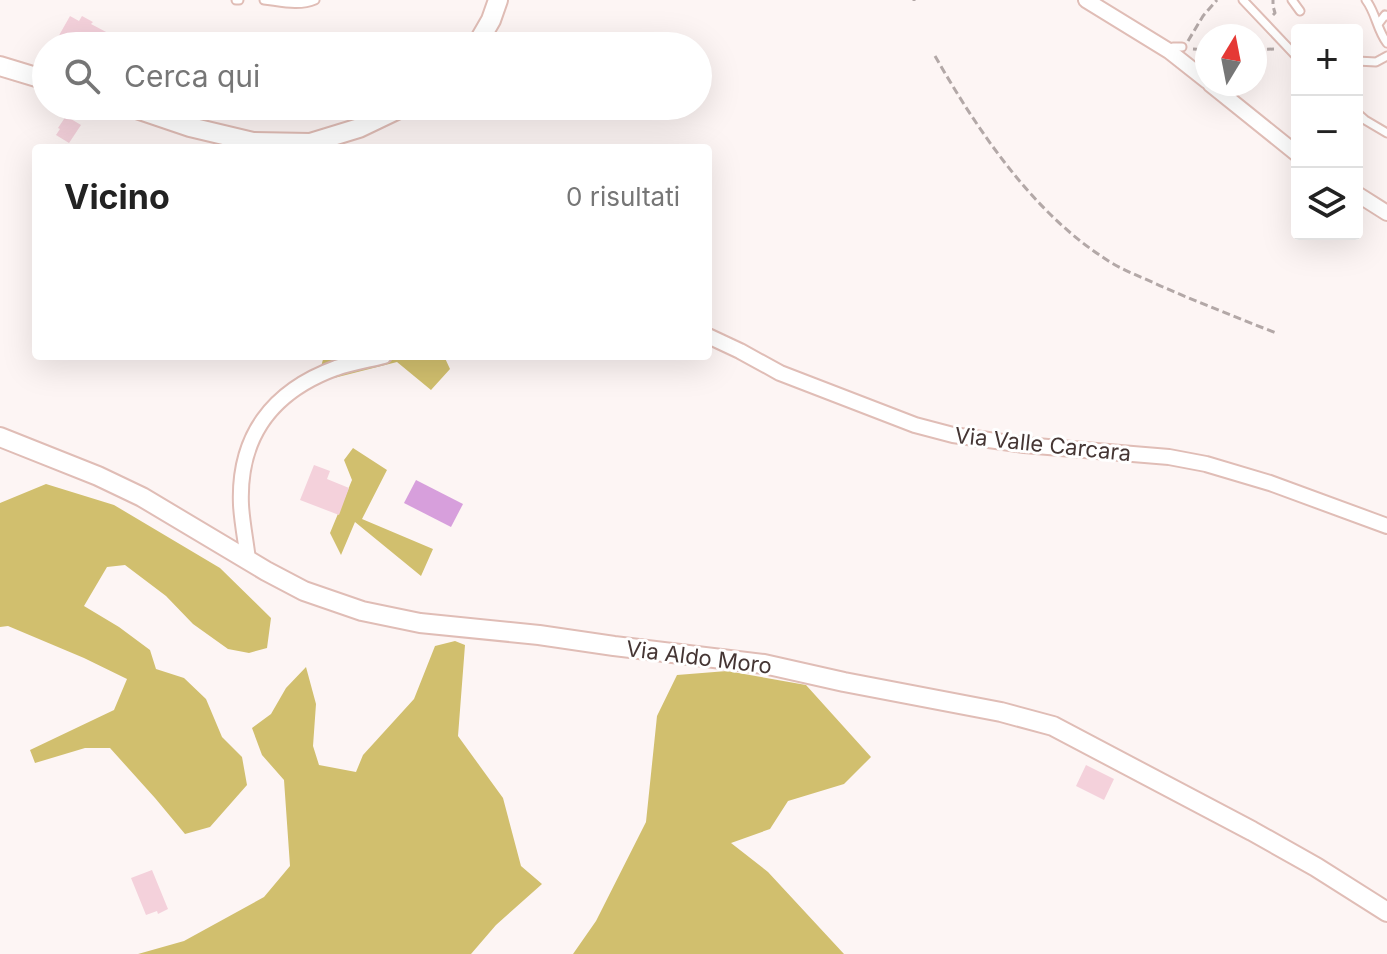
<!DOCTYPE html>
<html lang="it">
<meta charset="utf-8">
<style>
body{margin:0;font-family:Inter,sans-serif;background:#f2f2f2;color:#222}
.controls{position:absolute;right:24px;top:24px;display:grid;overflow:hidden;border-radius:8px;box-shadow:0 8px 32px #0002}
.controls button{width:72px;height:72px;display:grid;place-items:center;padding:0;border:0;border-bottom:2px solid #e0e0e0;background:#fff;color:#222;font:40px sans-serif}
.compass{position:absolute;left:1195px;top:24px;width:72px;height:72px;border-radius:50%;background:#fff;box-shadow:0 8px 32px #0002;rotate:10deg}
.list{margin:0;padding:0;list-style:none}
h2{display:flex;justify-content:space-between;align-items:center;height:104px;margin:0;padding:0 32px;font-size:34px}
h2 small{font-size:26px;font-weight:400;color:#767676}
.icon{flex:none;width:44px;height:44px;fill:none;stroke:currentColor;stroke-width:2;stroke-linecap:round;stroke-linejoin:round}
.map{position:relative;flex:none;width:1387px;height:954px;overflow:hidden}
.search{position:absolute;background:#fff;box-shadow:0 8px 32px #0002;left:32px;top:32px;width:680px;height:88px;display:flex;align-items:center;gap:20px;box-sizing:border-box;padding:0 28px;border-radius:44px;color:#767676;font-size:30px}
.panel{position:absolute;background:#fff;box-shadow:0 8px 32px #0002;left:32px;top:144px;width:680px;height:216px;border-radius:8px}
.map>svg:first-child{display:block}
.forest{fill:#d1bf6e}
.water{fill:#d79fdc}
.building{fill:#f4d1db}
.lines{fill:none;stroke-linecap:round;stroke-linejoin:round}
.service-casing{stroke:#e0bdb6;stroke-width:11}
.minor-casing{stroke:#e0bdb6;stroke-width:18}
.secondary-casing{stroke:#e0bdb6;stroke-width:22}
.path{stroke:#b3a8a7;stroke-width:3;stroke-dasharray:8 4;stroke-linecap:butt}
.service{stroke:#fff;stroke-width:7}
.minor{stroke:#fff;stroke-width:14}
.secondary{stroke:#fff;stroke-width:18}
.labels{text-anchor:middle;stroke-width:6;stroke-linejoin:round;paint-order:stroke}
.street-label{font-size:22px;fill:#453634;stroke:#fff}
</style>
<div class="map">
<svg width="1387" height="954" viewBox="0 0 1387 954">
<rect width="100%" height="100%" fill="#fdf5f4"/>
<path class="forest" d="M324,356H444L450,369L431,390L397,362L334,378L320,370Z
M353,448L387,470L362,519L433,549L421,576L355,522L341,555L330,533L352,480L344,460Z
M46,484L114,505L220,568L271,618L267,648L249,653L228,649L193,624L166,596L125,565L107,567L84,606L119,627L150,650L156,669L184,678L206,699L222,737L242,757L247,785L210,827L185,834L155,798L110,748H85L35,763L30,750L114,710L127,679L84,658L8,626L0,627V503Z
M455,641L465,645L458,736L503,798L521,866L542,884L496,925L471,954H138L184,941L264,897L290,866L284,780L262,755L252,728L271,714L286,688L306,667L316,704L313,746L319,765L356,772L363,755L414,699L435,646Z
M727,671L806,685L871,757L844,784L788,801L770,829L731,843L768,872L844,954H573L596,921L646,822L657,716L677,675Z"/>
<path class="water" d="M416,480L463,504L451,527L404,503Z"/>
<path class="building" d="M70,16L79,21L82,16L93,22L91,24L108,33L101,46H79L72,42L70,46H53Z
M66,116L81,125L69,143L56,135L60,129L58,128Z
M314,465L330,471L327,479L349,488L339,515L300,500Z
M1086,765L1114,779L1104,800L1076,786Z
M152,870L168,909L158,914L157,911L146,915L131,878Z"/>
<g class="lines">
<g class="service-casing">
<path id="service" d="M236,0H239
M264,0C281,2 299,7 315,0
M1243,0L1297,57
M1292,0L1300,11
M1366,0C1376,13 1377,30 1387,43
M1379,23L1385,15L1387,16
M1169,51L1173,47H1182
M1357,61L1376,62L1387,56
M1357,113L1365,120L1387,133"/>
</g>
<g class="minor-casing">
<path id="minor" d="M1086,0L1169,51L1207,81
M1210,84L1297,154
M1357,194L1387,213
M708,336L740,351L780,373L915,425L953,435L1024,445L1169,457L1206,464L1270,483L1387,526
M248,560C246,542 242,523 241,505C238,436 273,391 336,368C351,363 368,360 384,356"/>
</g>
<g class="secondary-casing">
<path id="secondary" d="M476,46L491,20L498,0
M0,66L46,80
M128,106L190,127L253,142L310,143L359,128L405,106
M0,437L98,476L142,497L266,571L304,591L362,611L420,623L539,635L614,646L764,664L844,682L1001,712L1053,726L1252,831L1316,867L1387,912"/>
</g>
<path class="path" d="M914,0V1
M1273,15L1275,13L1273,6V0
M1188,41L1203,16L1217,0
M1193,49L1207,50
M1255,50L1274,49
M935,56C978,131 1033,213 1107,260C1124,271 1144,278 1163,287C1200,303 1238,318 1276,333"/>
<use href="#service" class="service"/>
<use href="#minor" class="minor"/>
<use href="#secondary" class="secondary"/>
</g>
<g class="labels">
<g class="street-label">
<text transform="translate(1043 444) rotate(6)" y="8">Via Valle Carcara</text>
<text transform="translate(699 657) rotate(7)" y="8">Via Aldo Moro</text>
</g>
</g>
</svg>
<div class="controls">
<button>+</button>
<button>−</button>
<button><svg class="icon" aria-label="layers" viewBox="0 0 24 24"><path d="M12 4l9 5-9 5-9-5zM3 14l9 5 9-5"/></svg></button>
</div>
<svg class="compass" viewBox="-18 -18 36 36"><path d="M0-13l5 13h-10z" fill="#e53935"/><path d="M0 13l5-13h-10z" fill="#767676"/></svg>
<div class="search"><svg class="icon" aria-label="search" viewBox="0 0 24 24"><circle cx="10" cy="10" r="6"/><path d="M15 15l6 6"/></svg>Cerca qui</div>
<section class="panel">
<h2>Vicino<small>0 risultati</small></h2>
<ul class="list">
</ul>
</section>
</div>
